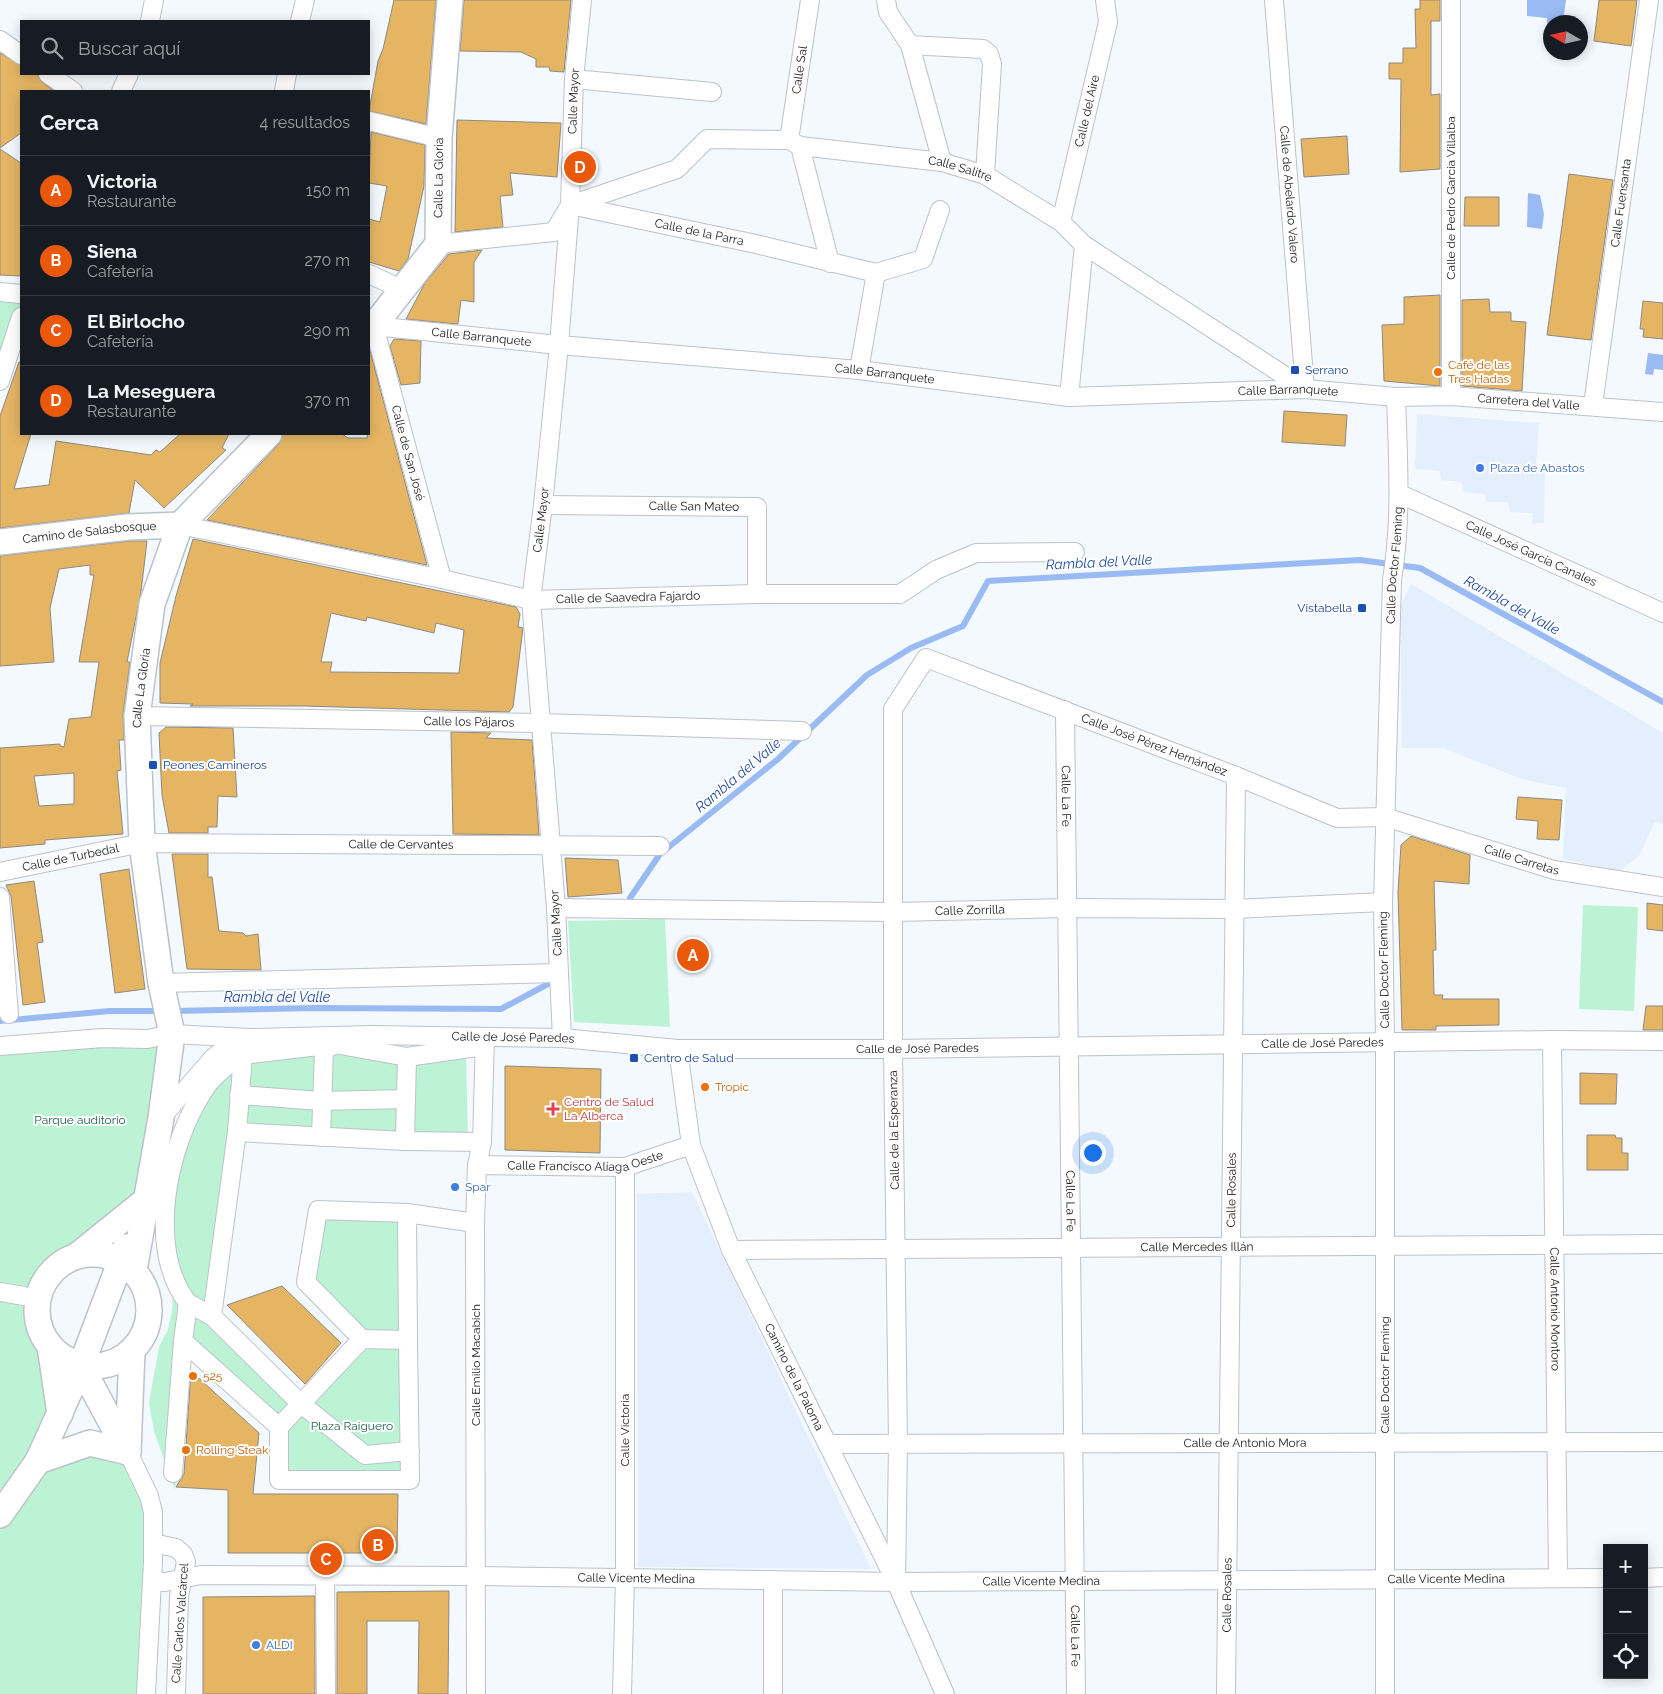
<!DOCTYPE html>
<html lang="es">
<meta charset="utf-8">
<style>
body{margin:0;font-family:Raleway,sans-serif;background:#242831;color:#f1f3f6}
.controls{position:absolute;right:15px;bottom:15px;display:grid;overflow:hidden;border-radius:0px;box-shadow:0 2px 12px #0003}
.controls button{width:45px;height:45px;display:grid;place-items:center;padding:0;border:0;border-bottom:1px solid #363941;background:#171b24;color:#f1f3f6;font:25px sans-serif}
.compass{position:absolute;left:1543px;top:15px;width:45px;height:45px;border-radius:50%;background:#171b24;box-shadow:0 2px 12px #0003;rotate:279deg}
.you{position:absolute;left:1092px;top:1152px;width:18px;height:18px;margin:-12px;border:4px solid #fff;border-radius:50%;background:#1a73e8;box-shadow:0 0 0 8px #1a73e833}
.badge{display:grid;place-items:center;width:32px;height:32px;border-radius:50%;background:#ea580c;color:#fff;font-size:16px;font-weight:700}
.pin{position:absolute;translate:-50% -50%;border:2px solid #fff;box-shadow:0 1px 5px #0006}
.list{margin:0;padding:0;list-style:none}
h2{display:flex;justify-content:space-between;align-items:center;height:65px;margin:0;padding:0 20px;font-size:21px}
h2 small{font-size:16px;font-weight:400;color:#9ea1a6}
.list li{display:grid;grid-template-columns:32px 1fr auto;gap:15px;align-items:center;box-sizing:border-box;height:70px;padding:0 20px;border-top:1px solid #363941}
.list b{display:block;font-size:19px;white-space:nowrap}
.list p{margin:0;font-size:16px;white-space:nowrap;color:#9ea1a6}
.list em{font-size:16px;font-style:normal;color:#9ea1a6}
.icon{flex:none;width:28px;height:28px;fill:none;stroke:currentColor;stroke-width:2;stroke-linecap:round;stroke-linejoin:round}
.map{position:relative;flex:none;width:1663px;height:1694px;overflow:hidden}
.search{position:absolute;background:#171b24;box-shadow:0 2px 12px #0003;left:20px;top:20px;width:350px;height:55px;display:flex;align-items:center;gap:12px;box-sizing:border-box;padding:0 18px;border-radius:0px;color:#9ea1a6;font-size:19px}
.panel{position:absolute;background:#171b24;box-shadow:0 2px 12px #0003;left:20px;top:90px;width:350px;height:345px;border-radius:0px}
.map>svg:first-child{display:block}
.built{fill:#e3effc}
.green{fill:#bcf3d4}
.water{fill:#9abaf4}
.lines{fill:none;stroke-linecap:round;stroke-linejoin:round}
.stream{stroke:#9abaf4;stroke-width:6}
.building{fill:#e5b564;stroke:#8d8981;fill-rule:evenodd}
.street-casing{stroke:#bcc2c9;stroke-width:20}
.secondary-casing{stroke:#bcc2c9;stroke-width:28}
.street{stroke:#fff;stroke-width:18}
.secondary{stroke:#fff;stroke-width:25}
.transit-dot{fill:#1a4fb4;stroke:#fff;stroke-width:2}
.food-dot{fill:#e8710a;stroke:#fff;stroke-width:2}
.shop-dot{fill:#3f7fe0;stroke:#fff;stroke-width:2}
.health-dot{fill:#e0444e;stroke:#fff;stroke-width:2}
.labels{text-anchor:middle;stroke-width:4;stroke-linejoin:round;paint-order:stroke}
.street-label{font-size:12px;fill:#191b1d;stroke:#fff}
.food-label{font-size:12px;fill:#c56008;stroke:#fff;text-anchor:start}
.transit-label{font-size:12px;fill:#164399;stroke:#fff;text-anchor:start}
.shop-label{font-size:12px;fill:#366cbe;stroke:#fff;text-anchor:start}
.health-label{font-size:12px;fill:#be3a42;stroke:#fff;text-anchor:start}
.park-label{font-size:12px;fill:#206445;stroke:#fff}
.water-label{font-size:14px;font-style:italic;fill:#224b9e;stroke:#fff}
</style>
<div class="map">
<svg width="1663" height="1694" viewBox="0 0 1663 1694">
<rect width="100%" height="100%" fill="#f3f9fe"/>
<path class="built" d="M1417,414L1539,423L1536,467H1545L1544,523L1532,524L1533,513L1510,512L1508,502H1486L1485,494L1464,492L1462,482L1441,480L1440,471L1415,469Z
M1411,584L1663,733V824L1654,823L1639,856L1619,871L1563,859L1566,788L1522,779L1443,748H1402L1400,607Z
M692,1192L871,1569L638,1567L637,1194Z"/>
<path class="green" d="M0,292L21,294V317L0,381Z
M1583,905L1638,907L1634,1011L1579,1009Z
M665,919L670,1027L574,1022L568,921Z
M172,1034L145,1201L78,1255L60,1264L46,1278L40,1291L37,1310L40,1329L50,1346L60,1414L39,1461L128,1452L149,1496L146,1694H0V1515L22,1483L0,1489V1046Z
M263,1039L466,1054L468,1138L243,1135L220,1314L302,1393L356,1334L304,1282L314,1208L409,1209L411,1483L273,1485L274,1426L188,1348L175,1490L154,1431L149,1403L159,1347L168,1329L172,1312L173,1291L158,1232L198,1087Z"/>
<path class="water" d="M1527,0H1566L1563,22H1550V27L1547,26V18L1527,16Z
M1528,193L1540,195L1544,214L1542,229L1527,227Z
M1648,353L1663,355V370L1654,369L1653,375L1645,374Z"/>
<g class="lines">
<path class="stream" d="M630,898L660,854L778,759L867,675L911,648L963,626L988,581L1360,560L1420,568L1663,702
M173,1011L316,1008L501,1009L548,984
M0,1021L110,1011H163"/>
</g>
<path class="building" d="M394,0H436L426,124L369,111L378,61L383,49Z
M464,0H571L564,72L550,71L549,67H536V59L521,52L460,51Z
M1420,0H1440V21H1431V95L1440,94V169L1400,172L1401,79H1389V63H1403V48H1416L1415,9H1420Z
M1599,0H1637L1631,46L1594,41Z
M0,53L21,65V74H37L42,82L54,91H21V133L0,148Z
M457,120L561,123L557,177L510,173L513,195L500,196L503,227L455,232Z
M371,132L425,145L424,186L408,259L399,271L369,262V219L380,222L387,186L369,183Z
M1347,136L1349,174L1304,177L1301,139Z
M0,149L21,163V276L0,275Z
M1569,174L1613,180L1591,340L1547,335Z
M1465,197H1499V226H1464Z
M482,250L474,262V302L461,300L458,324L406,319L425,283L449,254Z
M1440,295V386L1384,381L1382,325L1404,324V297Z
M1489,299L1490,312H1511V321L1526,322L1522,391L1462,386V300Z
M1643,301L1663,303V339L1643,337L1644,329H1640Z
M394,339L421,341L420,383L401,385L390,346Z
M369,347L427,565L207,520L279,444L283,434H342L348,438H367Z
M19,362H21V434H31L14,489L49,485L56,441L151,455L156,450L160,452L180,434H229L222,448L226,450L164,508L135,480L129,513L0,528V416Z
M1284,411L1347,415L1345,446L1282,442Z
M193,539L516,607L520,614L518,627L523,628L513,707L509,712L304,706H190L193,704L160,703V663L176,596ZM331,613L366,621L367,617L434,633L436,623L464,630L459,673L330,672L332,662H321Z
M129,541H147L141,592L127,662H130L123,714L124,740H119L121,770L117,771L123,834L45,840V844L0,848V748L60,744V746L64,747L69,719L91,717L99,662H79L94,575H90V565L59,569L50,608L54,662L0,666V556ZM74,773V804L39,806L34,776Z
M166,727L233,728L237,797L218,796L217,827H208V833H169L162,795L159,733Z
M451,732L491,733L486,738L532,740L539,835L453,834Z
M1518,797L1562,800L1559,840L1537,839L1538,821L1516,819Z
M1411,836L1470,855L1469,884L1434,881L1436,950H1433L1434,995H1443L1442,999H1499V1025L1436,1026V1030H1402L1398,892L1401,845Z
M172,854H208V877H212L219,931L243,933L246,936L258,934L261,970L187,969Z
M565,858L618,860L622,893L568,897Z
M129,869L145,989L115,993L100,874Z
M34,881L43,942L37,943L45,1002L23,1005L11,896L6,885Z
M1647,903L1663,905V931L1647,929Z
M1646,1006H1663V1030H1643Z
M505,1066L601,1069L600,1153L505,1150Z
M1580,1073L1617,1074L1616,1104H1580Z
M1587,1135H1615L1616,1138H1622V1153H1628V1170H1587Z
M282,1286L341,1343L305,1384L227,1305Z
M191,1371L259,1433L253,1494H398L397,1553H228V1490L176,1487L184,1474Z
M449,1591L448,1694H418L419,1621H367V1694H337V1592Z
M315,1596V1694H203V1597Z"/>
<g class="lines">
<g class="street-casing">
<g id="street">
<path d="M886,0L888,12L910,45L983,49L989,54L992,64L985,175"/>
<path id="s1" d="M1274,0L1305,389"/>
<path d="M150,21L154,0"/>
<path d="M300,21L305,0"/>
<path d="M0,40L21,55"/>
<path d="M910,45L942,162"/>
<path d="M48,74L73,91"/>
<path d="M574,79L712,92"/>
<path d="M121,91L129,74"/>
<path d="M284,91L287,74"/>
<path d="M369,121L439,138"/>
<path id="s2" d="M789,140L810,0"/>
<path d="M800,146L830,263"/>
<path id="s3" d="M570,205L677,169L707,139L789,140L800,146L942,162L985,175L1061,222L1084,245L1305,389"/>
<path id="s4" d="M1061,222L1108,22L1105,0"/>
<path id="s5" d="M438,244L554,232L570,205L756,244L876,273L859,370"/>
<path d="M876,273L923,259L940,210"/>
<path d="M369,274L403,290"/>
<path d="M0,292L21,294"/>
<path d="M0,381L21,317"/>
<path d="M1451,396V0"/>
<path d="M1069,397L1084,245"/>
<path id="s6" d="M1593,405L1649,0"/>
<path id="s7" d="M1400,494L1663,613"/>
<path id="s8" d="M543,505L757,507V594"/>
<path id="s9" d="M180,525L442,579L531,600L757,594H900L936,570L976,553L1075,552"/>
<path id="s10" d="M442,579L374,326L559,345L859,370L1069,397L1305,389L1396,397L1451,396L1663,412"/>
<path id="s11" d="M1065,710L1076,1694"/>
<path id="s12" d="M137,716L540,723L802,731"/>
<path id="s13" d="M0,872L142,843L660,846"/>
<path d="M0,897L9,1014"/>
<path id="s14" d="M556,908L894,912L1067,908L1234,909L1383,902"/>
<path d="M161,983L558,973"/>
<path id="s15" d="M562,1038L556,908L531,600L543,505L559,345L570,205L574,79L582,0"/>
<path id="s16" d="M1552,1040L1558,1578"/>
<path id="s17" d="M0,1046L103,1038L147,1039L172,1034L250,1038L372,1035L562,1038L678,1049H893L1552,1040L1663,1041"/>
<path id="s18" d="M678,1049L691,1145L731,1250L896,1582L945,1694"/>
<path d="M239,1095L321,1101L406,1099"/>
<path d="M161,1118L213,1058L226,1048L245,1040"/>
<path d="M321,1137L324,1050L335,1044"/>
<path d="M405,1141L407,1057"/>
<path d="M482,1142L405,1141L237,1132L243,1055L335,1044L407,1057L484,1046"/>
<path id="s19" d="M477,1165L625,1167L691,1145"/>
<path id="s20" d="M731,1250L1663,1244"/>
<path d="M0,1292L24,1296"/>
<path d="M188,1303C145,1248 168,1145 204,1090C214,1074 228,1064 243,1055"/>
<path d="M212,1316L237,1132"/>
<path d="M362,1339L306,1282L318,1210L407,1213"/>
<path d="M408,1340L410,1480H279V1427L362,1339L408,1340L407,1213L475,1223"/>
<path d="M279,1427L183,1341L188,1303L212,1316L300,1403L365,1455L410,1451"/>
<path id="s21" d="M827,1444L1663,1442"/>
<path d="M128,1452L149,1496L153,1512V1562L146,1694"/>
<path d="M173,1473L183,1341"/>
<path d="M153,1543L176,1548L183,1554L186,1562L179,1596L176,1694"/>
<path d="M325,1575L326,1694"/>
<path d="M1644,1578L1663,1577"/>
<path d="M773,1580V1694"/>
<path id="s22" d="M152,1581L165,1582L201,1575L477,1576L896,1582L1607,1578"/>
<path id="s23" d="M896,1582L898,1444L893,1049V709L926,658L1236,776L1337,818L1385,817L1554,870L1663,887"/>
<path d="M476,1694L475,1223L477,1165L482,1142L485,1037"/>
<path d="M622,1694L625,1578V1167"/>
<path id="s24" d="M1226,1694L1236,776"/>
<path id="s25" d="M1385,1694V1042L1383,902L1392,580C1402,519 1398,458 1396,397"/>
</g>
</g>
<g class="secondary-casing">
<g id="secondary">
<path id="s26" d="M369,332L438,244L439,138L450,0"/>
<path id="s27" d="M0,542L128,527L180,525"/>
<circle cx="93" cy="1310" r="56"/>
<path d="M78,1255L145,1201"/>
<path id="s28" d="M134,1270L161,1118L172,1034L161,983L142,843L137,716L152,604L180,525L269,434"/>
<path d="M50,1346L60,1414"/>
<path d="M81,1366L127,1452"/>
<path d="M128,1452L132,1351"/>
<path d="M38,1461L90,1443L128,1452"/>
<path d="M0,1515L38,1461L81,1366L126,1247"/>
</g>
</g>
<use href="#street" class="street"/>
<use href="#secondary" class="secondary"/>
</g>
<g class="transit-dot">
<rect x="1290" y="365" width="10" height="10" rx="2.5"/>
<rect x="1357" y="603" width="10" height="10" rx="2.5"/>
<rect x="148" y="760" width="10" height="10" rx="2.5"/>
<rect x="629" y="1053" width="10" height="10" rx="2.5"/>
</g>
<g class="food-dot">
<circle cx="1438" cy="372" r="5"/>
<circle cx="705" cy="1087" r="5"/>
<circle cx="193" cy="1376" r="5"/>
<circle cx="186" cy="1450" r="5"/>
</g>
<g class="shop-dot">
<circle cx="1480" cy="468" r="5"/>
<circle cx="455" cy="1187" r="5"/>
<circle cx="256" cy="1645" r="5"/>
</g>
<path class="health-dot" d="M550.5 1101.5h5v5h5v5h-5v5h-5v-5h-5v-5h5z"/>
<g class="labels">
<g class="street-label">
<text dy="4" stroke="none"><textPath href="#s2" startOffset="71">Calle Sal</textPath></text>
<text dy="4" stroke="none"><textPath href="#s15" startOffset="940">Calle Mayor</textPath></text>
<text dy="4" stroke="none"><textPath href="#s4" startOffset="114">Calle del Aire</textPath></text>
<text dy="4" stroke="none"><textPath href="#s3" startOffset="412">Calle Salitre</textPath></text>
<text dy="4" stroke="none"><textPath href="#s26" startOffset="178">Calle La Gloria</textPath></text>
<text dy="4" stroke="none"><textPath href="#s1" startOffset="195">Calle de Abelardo Valero</textPath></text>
<text transform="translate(1451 198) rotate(-90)" y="4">Calle de Pedro Garcia Villalba</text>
<text dy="4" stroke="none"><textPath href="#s6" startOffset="204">Calle Fuensanta</textPath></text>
<text dy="4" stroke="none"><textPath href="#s5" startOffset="280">Calle de la Parra</textPath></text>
<text dy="4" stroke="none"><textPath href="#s10" startOffset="370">Calle Barranquete</textPath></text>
<text dy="4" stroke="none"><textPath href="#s10" startOffset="775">Calle Barranquete</textPath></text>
<text dy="4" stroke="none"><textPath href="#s10" startOffset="1180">Calle Barranquete</textPath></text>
<text dy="4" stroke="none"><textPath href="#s10" startOffset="1421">Carretera del Valle</textPath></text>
<text transform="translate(408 453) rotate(75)" y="4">Calle de San José</text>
<text dy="4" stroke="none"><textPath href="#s8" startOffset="151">Calle San Mateo</textPath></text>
<text dy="4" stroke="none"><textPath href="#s15" startOffset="520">Calle Mayor</textPath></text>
<text dy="4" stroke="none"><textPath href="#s27" startOffset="90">Camino de Salasbosque</textPath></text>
<text dy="4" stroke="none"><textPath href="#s7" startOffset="144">Calle José García Canales</textPath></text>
<text dy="4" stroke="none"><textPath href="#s25" startOffset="1129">Calle Doctor Fleming</textPath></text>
<text dy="4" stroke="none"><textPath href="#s9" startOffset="456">Calle de Saavedra Fajardo</textPath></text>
<text dy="4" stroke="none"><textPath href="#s28" startOffset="588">Calle La Gloria</textPath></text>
<text dy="4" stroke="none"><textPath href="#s12" startOffset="332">Calle los Pájaros</textPath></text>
<text dy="4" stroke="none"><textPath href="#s23" startOffset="1178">Calle José Pérez Hernández</textPath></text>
<text dy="4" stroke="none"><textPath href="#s11" startOffset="86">Calle La Fe</textPath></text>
<text dy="4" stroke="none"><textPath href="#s13" startOffset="404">Calle de Cervantes</textPath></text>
<text dy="4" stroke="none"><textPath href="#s13" startOffset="72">Calle de Turbedal</textPath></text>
<text dy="4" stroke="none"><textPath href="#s23" startOffset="1566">Calle Carretas</textPath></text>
<text dy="4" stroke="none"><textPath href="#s14" startOffset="414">Calle Zorrilla</textPath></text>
<text transform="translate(556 923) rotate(-93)" y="4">Calle Mayor</text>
<text transform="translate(1384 970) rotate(-91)" y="4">Calle Doctor Fleming</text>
<text dy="4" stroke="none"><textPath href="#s17" startOffset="514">Calle de José Paredes</textPath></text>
<text dy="4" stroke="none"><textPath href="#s17" startOffset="1324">Calle de José Paredes</textPath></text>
<text dy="4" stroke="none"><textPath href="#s17" startOffset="919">Calle de José Paredes</textPath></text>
<text transform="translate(894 1130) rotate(-91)" y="4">Calle de la Esperanza</text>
<text dy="4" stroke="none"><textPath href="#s19" startOffset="109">Calle Francisco Aliaga Oeste</textPath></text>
<text dy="4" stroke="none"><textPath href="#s24" startOffset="504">Calle Rosales</textPath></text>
<text dy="4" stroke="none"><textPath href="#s11" startOffset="491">Calle La Fe</textPath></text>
<text dy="4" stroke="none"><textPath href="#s20" startOffset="466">Calle Mercedes Illán</textPath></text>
<text dy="4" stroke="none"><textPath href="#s16" startOffset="269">Calle Antonio Montoro</textPath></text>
<text transform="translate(476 1365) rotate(-90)" y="4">Calle Emilio Macabich</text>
<text transform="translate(1385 1375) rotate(-90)" y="4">Calle Doctor Fleming</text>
<text dy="4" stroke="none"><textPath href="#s18" startOffset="351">Camino de la Paloma</textPath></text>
<text transform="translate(625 1430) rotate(-90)" y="4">Calle Victoria</text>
<text dy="4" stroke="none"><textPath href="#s21" startOffset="418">Calle de Antonio Mora</textPath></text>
<text dy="4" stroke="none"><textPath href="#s22" startOffset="485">Calle Vicente Medina</textPath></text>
<text dy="4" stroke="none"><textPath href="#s22" startOffset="1295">Calle Vicente Medina</textPath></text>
<text dy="4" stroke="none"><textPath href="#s22" startOffset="890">Calle Vicente Medina</textPath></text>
<text dy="4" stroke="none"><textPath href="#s24" startOffset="99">Calle Rosales</textPath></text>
<text transform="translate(180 1623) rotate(-86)" y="4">Calle Carlos Valcárcel</text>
<text dy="4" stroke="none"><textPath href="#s11" startOffset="926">Calle La Fe</textPath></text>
</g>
<g class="food-label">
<text x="1448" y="369">Café de las<tspan x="1448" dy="14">Tres Hadas</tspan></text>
<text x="715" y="1091">Tropic</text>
<text x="203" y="1380">525</text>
<text x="196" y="1454">Rolling Steak</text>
</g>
<g class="transit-label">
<text x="1305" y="374">Serrano</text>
<text x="1352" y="612" text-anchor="end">Vistabella</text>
<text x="163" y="769">Peones Camineros</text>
<text x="644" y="1062">Centro de Salud</text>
</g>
<g class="shop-label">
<text x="1490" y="472">Plaza de Abastos</text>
<text x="465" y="1191">Spar</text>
<text x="266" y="1649">ALDI</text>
</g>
<g class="health-label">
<text x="564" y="1106">Centro de Salud<tspan x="564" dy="14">La Alberca</tspan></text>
</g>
<g class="park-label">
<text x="80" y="1124">Parque auditorio</text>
<text x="352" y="1430">Plaza Raiguero</text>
</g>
<g class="water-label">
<text transform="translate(1099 562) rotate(-3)" y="5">Rambla del Valle</text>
<text transform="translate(1512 605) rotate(29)" y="5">Rambla del Valle</text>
<text transform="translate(738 775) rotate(-40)" y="5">Rambla del Valle</text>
<text x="277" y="1002">Rambla del Valle</text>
</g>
</g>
</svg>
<div class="controls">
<button>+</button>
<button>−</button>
<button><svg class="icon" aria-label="locate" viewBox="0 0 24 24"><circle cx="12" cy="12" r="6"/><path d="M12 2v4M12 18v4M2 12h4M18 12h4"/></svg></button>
</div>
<svg class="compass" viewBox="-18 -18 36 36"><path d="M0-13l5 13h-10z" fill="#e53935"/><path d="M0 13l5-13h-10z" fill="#9ea1a6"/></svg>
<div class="you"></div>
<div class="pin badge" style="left:693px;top:955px">A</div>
<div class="pin badge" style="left:378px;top:1545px">B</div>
<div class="pin badge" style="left:326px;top:1559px">C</div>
<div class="pin badge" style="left:580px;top:167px">D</div>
<div class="search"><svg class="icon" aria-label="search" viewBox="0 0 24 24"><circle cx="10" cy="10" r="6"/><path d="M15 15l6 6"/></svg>Buscar aquí</div>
<section class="panel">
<h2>Cerca<small>4 resultados</small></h2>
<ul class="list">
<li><span class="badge">A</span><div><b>Victoria</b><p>Restaurante</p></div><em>150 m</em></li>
<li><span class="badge">B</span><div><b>Siena</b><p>Cafetería</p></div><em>270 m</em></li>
<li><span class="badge">C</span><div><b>El Birlocho</b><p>Cafetería</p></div><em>290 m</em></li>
<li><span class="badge">D</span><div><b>La Meseguera</b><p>Restaurante</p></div><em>370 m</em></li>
</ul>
</section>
</div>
